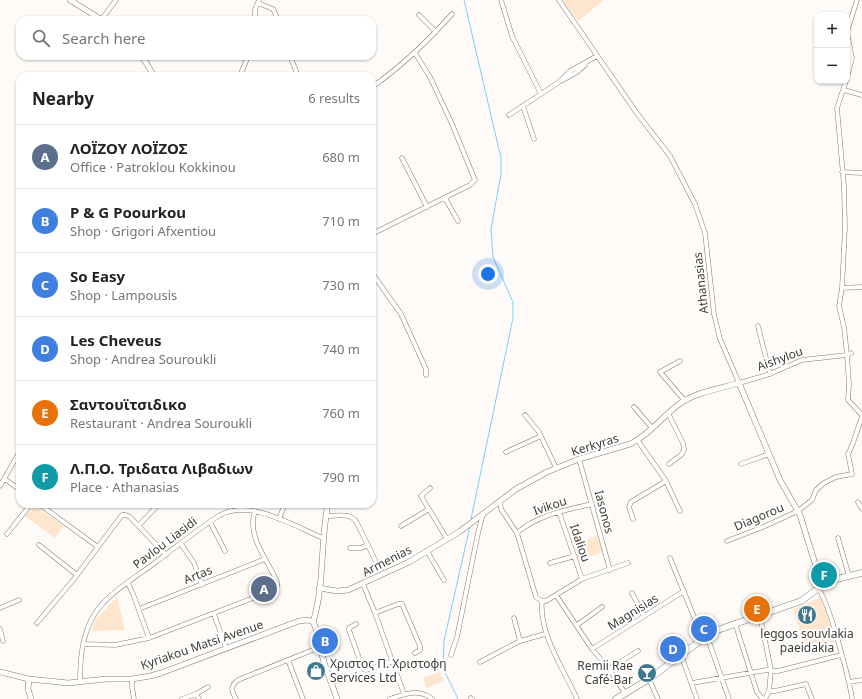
<!DOCTYPE html>
<meta charset="utf-8">
<style>
body{margin:0;font-family:"Noto Sans",sans-serif;background:#f2f2f2;color:#222}
.controls{position:absolute;right:12px;top:12px;display:grid;overflow:hidden;border-radius:8px;box-shadow:0 1px 3px #0004}
.controls button{width:36px;height:36px;display:grid;place-items:center;padding:0;border:0;border-bottom:1px solid #e0e0e0;background:#fff;color:#222;font:20px sans-serif}
.you{position:absolute;left:488px;top:274px;width:14px;height:14px;margin:-10px;border:3px solid #fff;border-radius:50%;background:#1a73e8;box-shadow:0 0 0 6px #1a73e833}
.badge{display:grid;place-items:center;width:26px;height:26px;border-radius:50%;background:#2563eb;color:#fff;font-size:13px;font-weight:700}
.pin{position:absolute;translate:-50% -50%;border:2px solid #fff;box-shadow:0 1px 4px #0006}
.list{margin:0;padding:0;list-style:none}
h2{display:flex;justify-content:space-between;align-items:center;height:52px;margin:0;padding:0 16px;font-size:17px}
h2 small{font-size:13px;font-weight:400;color:#767676}
.list li{display:grid;grid-template-columns:26px 1fr auto;gap:12px;align-items:center;box-sizing:border-box;height:64px;padding:0 16px;border-top:1px solid #e0e0e0}
.list b{display:block;font-size:15px;white-space:nowrap}
.list p{margin:0;font-size:13px;white-space:nowrap;color:#767676}
.list em{font-size:13px;font-style:normal;color:#767676}
.icon{flex:none;width:22px;height:22px;fill:none;stroke:currentColor;stroke-width:2;stroke-linecap:round;stroke-linejoin:round}
.map{position:relative;flex:none;width:862px;height:699px;overflow:hidden}
.search{position:absolute;background:#fff;box-shadow:0 1px 3px #0004;left:16px;top:16px;width:360px;height:44px;display:flex;align-items:center;gap:10px;box-sizing:border-box;padding:0 14px;border-radius:12px;color:#767676;font-size:15px}
.panel{position:absolute;background:#fff;box-shadow:0 1px 3px #0004;left:16px;top:72px;width:360px;height:436px;border-radius:12px}
.map>svg:first-child{display:block}
.green{fill:#fde5ce}
.lines{fill:none;stroke-linecap:round;stroke-linejoin:round}
.stream{stroke:#78d2f7;stroke-width:1}
.minor-casing{stroke:#86786b;stroke-width:5}
.tertiary-casing{stroke:#86786b;stroke-width:6}
.secondary-casing{stroke:#86786b;stroke-width:7}
.minor{stroke:#fff;stroke-width:4}
.tertiary{stroke:#fff;stroke-width:5}
.secondary{stroke:#fff;stroke-width:6}
.labels{text-anchor:middle;stroke-width:4;stroke-linejoin:round;paint-order:stroke}
.street-label{font-size:12px;fill:#413b35;stroke:#fff}
.poi-label{font-size:12px;fill:#413b35;stroke:#fff}
</style>
<div class="map">
<svg width="862" height="699" viewBox="0 0 862 699">
<rect width="100%" height="100%" fill="#fdfaf7"/>
<path class="green" d="M563,0H604L578,21Z
M35,506L63,526L55,538L25,516Z
M597,536L603,552L579,560L574,544Z
M117,597L125,630L92,631L94,621Z
M821,597L835,642L806,650L793,610Z
M440,672L444,681L427,688L423,678Z"/>
<g class="lines">
<path class="stream" d="M464,0L501,158V174L491,229L493,257L513,302V318L471,519
M458,699L443,668L444,641L470,526"/>
<g class="minor-casing">
<path id="minor" d="M501,0L512,36L541,94
M559,0L636,112L670,156L695,204L705,233L714,314L720,339L739,383L767,375L802,360L847,355L851,353
M258,3L273,9L278,20
M419,15L436,32
M101,20L116,0
M255,20V10L259,0
M847,32L852,58L847,78
M847,32L857,0
M290,56L298,76
M240,76L248,56
M561,81L577,72L585,65
M846,81L837,108L844,186L845,228L842,288L839,306L844,327L847,355L849,384L848,400L862,415
M372,87C402,66 428,41 452,14
M844,90L862,95
M523,106L534,139
M509,115L559,82L570,71L597,56
M402,158L427,207
M842,172L862,173
M445,198L458,221
M372,234L470,185L475,180L452,124L430,77L415,53
M372,273L401,314L426,369V375
M842,288L862,287
M758,326L770,374
M680,361L660,372L685,401
M634,407L652,428
M668,413L683,443L684,450L681,455L669,464
M525,415L539,432L556,468
M638,441L666,481L680,511
M506,452L541,436
M579,459L610,570
M741,464L769,454
M5,479L20,490
M0,486L20,451
M430,488L421,496L447,539
M500,501L501,509L517,533L536,597L542,601H546L582,579L628,563
M858,502L862,509
M39,504L98,547
M559,512L582,579
M326,516C337,516 351,512 357,523L380,570
M279,519L285,504
M633,519L629,507L631,502L666,481
M210,522L225,551
M139,525L159,504
M401,526L429,509
M517,533C537,515 566,510 592,504
M7,534L31,504
M838,538L849,576
M727,541L763,527L798,511L812,500L816,490L824,483L836,477L852,474L848,454C854,444 857,429 862,417
M181,544L194,563L202,585
M39,545L77,575
M350,548H361L367,545
M427,551L444,580
M670,558L699,629L709,642L729,699
M550,563L575,556
M128,583L133,594L149,638
M363,584L375,613L404,694
M818,589C828,598 850,682 852,699
M632,593L644,616
M556,595L592,649L609,669L625,693
M542,601C539,635 564,669 577,699
M0,608L19,600
M139,609L265,559
M375,613L398,604H402L420,646V650L415,653
M214,614L226,648
M760,616L771,670L769,691L765,699
M514,618L520,641
M37,623L74,579L122,515H126L130,517L166,555
M735,623L757,692L763,699
M356,624L349,628V630L363,669L366,670L393,661
M577,625L602,607
M0,629L3,641
M83,644L115,645L149,638L274,590L277,586V582C268,560 246,536 255,511
M592,649L684,591
M451,655L457,637L478,533L483,514
M681,655L697,699
M288,660L303,699
M480,662L520,641L545,634
M609,669L638,651
M132,679V687L134,699
M649,679L658,699
M80,682C80,654 83,624 103,603C118,587 139,575 156,562C177,546 198,529 220,515C251,499 294,526 323,538
M849,682L862,680
M692,683L767,670L778,671L841,655
M769,691H775L806,684L812,699
M196,694L208,687
M471,698L472,699
M182,699L196,694L199,699
M236,699C231,691 230,686 238,680L320,647
M390,699C404,694 419,688 432,699"/>
</g>
<g class="tertiary-casing">
<path id="tertiary" d="M70,0L102,20
M142,56L154,76
M319,588L337,591L348,590L409,562L459,532L516,489L547,472L579,459L630,444C649,435 662,417 678,405C695,392 719,389 739,383L780,480L800,515L818,573L823,585
M313,622C325,584 320,543 328,504
M313,622C319,632 319,644 322,655C326,670 332,684 337,699
M0,672L29,679L68,683L106,679H132L150,676L161,673L299,621L308,620L313,622
M29,679L28,689L31,699"/>
</g>
<g class="secondary-casing">
<path id="secondary" d="M616,699L649,679L712,632L801,601L823,585L837,579L862,573"/>
</g>
<use href="#minor" class="minor"/>
<use href="#tertiary" class="tertiary"/>
<use href="#secondary" class="secondary"/>
</g>
<defs>
<g id="restaurant-disc" transform="scale(1)"><circle r="9.5" fill="#3d7991" stroke="#fff"/><path d="M-5-6h1v4h1v-4h1v4h1v-4h1v5L-1.5 .5V6h-2V.5L-5-1ZM5-6V6H3V1.5H1.5Q1.5-4 5-6Z" fill="#fff"/></g>
<g id="shop-disc" transform="scale(1)"><circle r="9.5" fill="#3d7991" stroke="#fff"/><path d="M-5-2.5h2.3a2.7 3.5 0 0 1 5.4 0H5L5.5 6h-11ZM-1.5-2.5h3a1.5 2.3 0 0 0-3 0Z" fill="#fff"/></g>
<g id="bar-disc" transform="scale(1)"><circle r="9.5" fill="#3d7991" stroke="#fff"/><path d="M-6-5H6L.8 .8V4.5H3.5V6h-7V4.5H-.8V.8Z" fill="#fff"/></g>
</defs>
<g fill-rule="evenodd">
<use href="#restaurant-disc" x="807" y="615"/>
<use href="#shop-disc" x="316" y="671"/>
<use href="#bar-disc" x="647" y="673"/>
</g>
<g class="labels">
<g class="street-label">
<text transform="translate(701 283) rotate(-96)" y="4">Athanasias</text>
<text transform="translate(780 359) rotate(-20)" y="4">Aishylou</text>
<text transform="translate(595 445) rotate(-17)" y="4">Kerkyras</text>
<text transform="translate(550 506) rotate(-19)" y="4">Ivikou</text>
<text transform="translate(604 512) rotate(75)" y="4">Iasonos</text>
<text transform="translate(759 517) rotate(-23)" y="4">Diagorou</text>
<text transform="translate(165 543) rotate(-37)" y="4">Pavlou Liasidi</text>
<text transform="translate(580 543) rotate(71)" y="4">Idaliou</text>
<text transform="translate(387 561) rotate(-27)" y="4">Armenias</text>
<text transform="translate(198 575) rotate(-22)" y="4">Artas</text>
<text transform="translate(633 612) rotate(-32)" y="4">Magnisias</text>
<text transform="translate(202 645) rotate(-19)" y="4">Kyriakou Matsi Avenue</text>
</g>
<g class="poi-label">
<text x="807" y="638">leggos souvlakia<tspan x="807" dy="14">paeidakia</tspan></text>
<text x="330" y="668" text-anchor="start">Χριστος Π. Χριστοφη<tspan x="330" dy="14">Services Ltd</tspan></text>
<text x="633" y="670" text-anchor="end">Remii Rae<tspan x="633" dy="14">Café-Bar</tspan></text>
</g>
</g>
</svg>
<div class="controls">
<button>+</button>
<button>−</button>
</div>
<div class="you"></div>
<div class="pin badge" style="left:264px;top:589px;background:#5c6f8a">A</div>
<div class="pin badge" style="left:325px;top:641px;background:#3f7fe0">B</div>
<div class="pin badge" style="left:704px;top:629px;background:#3f7fe0">C</div>
<div class="pin badge" style="left:673px;top:649px;background:#3f7fe0">D</div>
<div class="pin badge" style="left:757px;top:609px;background:#e8710a">E</div>
<div class="pin badge" style="left:824px;top:575px;background:#0f9aa8">F</div>
<div class="search"><svg class="icon" aria-label="search" viewBox="0 0 24 24"><circle cx="10" cy="10" r="6"/><path d="M15 15l6 6"/></svg>Search here</div>
<section class="panel">
<h2>Nearby<small>6 results</small></h2>
<ul class="list">
<li><span class="badge" style="background:#5c6f8a">A</span><div><b>ΛΟΪΖΟΥ ΛΟΪΖΟΣ</b><p>Office · Patroklou Kokkinou</p></div><em>680 m</em></li>
<li><span class="badge" style="background:#3f7fe0">B</span><div><b>P &amp; G Poourkou</b><p>Shop · Grigori Afxentiou</p></div><em>710 m</em></li>
<li><span class="badge" style="background:#3f7fe0">C</span><div><b>So Easy</b><p>Shop · Lampousis</p></div><em>730 m</em></li>
<li><span class="badge" style="background:#3f7fe0">D</span><div><b>Les Cheveus</b><p>Shop · Andrea Souroukli</p></div><em>740 m</em></li>
<li><span class="badge" style="background:#e8710a">E</span><div><b>Σαντουϊτσιδικο</b><p>Restaurant · Andrea Souroukli</p></div><em>760 m</em></li>
<li><span class="badge" style="background:#0f9aa8">F</span><div><b>Λ.Π.Ο. Τριδατα Λιβαδιων</b><p>Place · Athanasias</p></div><em>790 m</em></li>
</ul>
</section>
</div>
